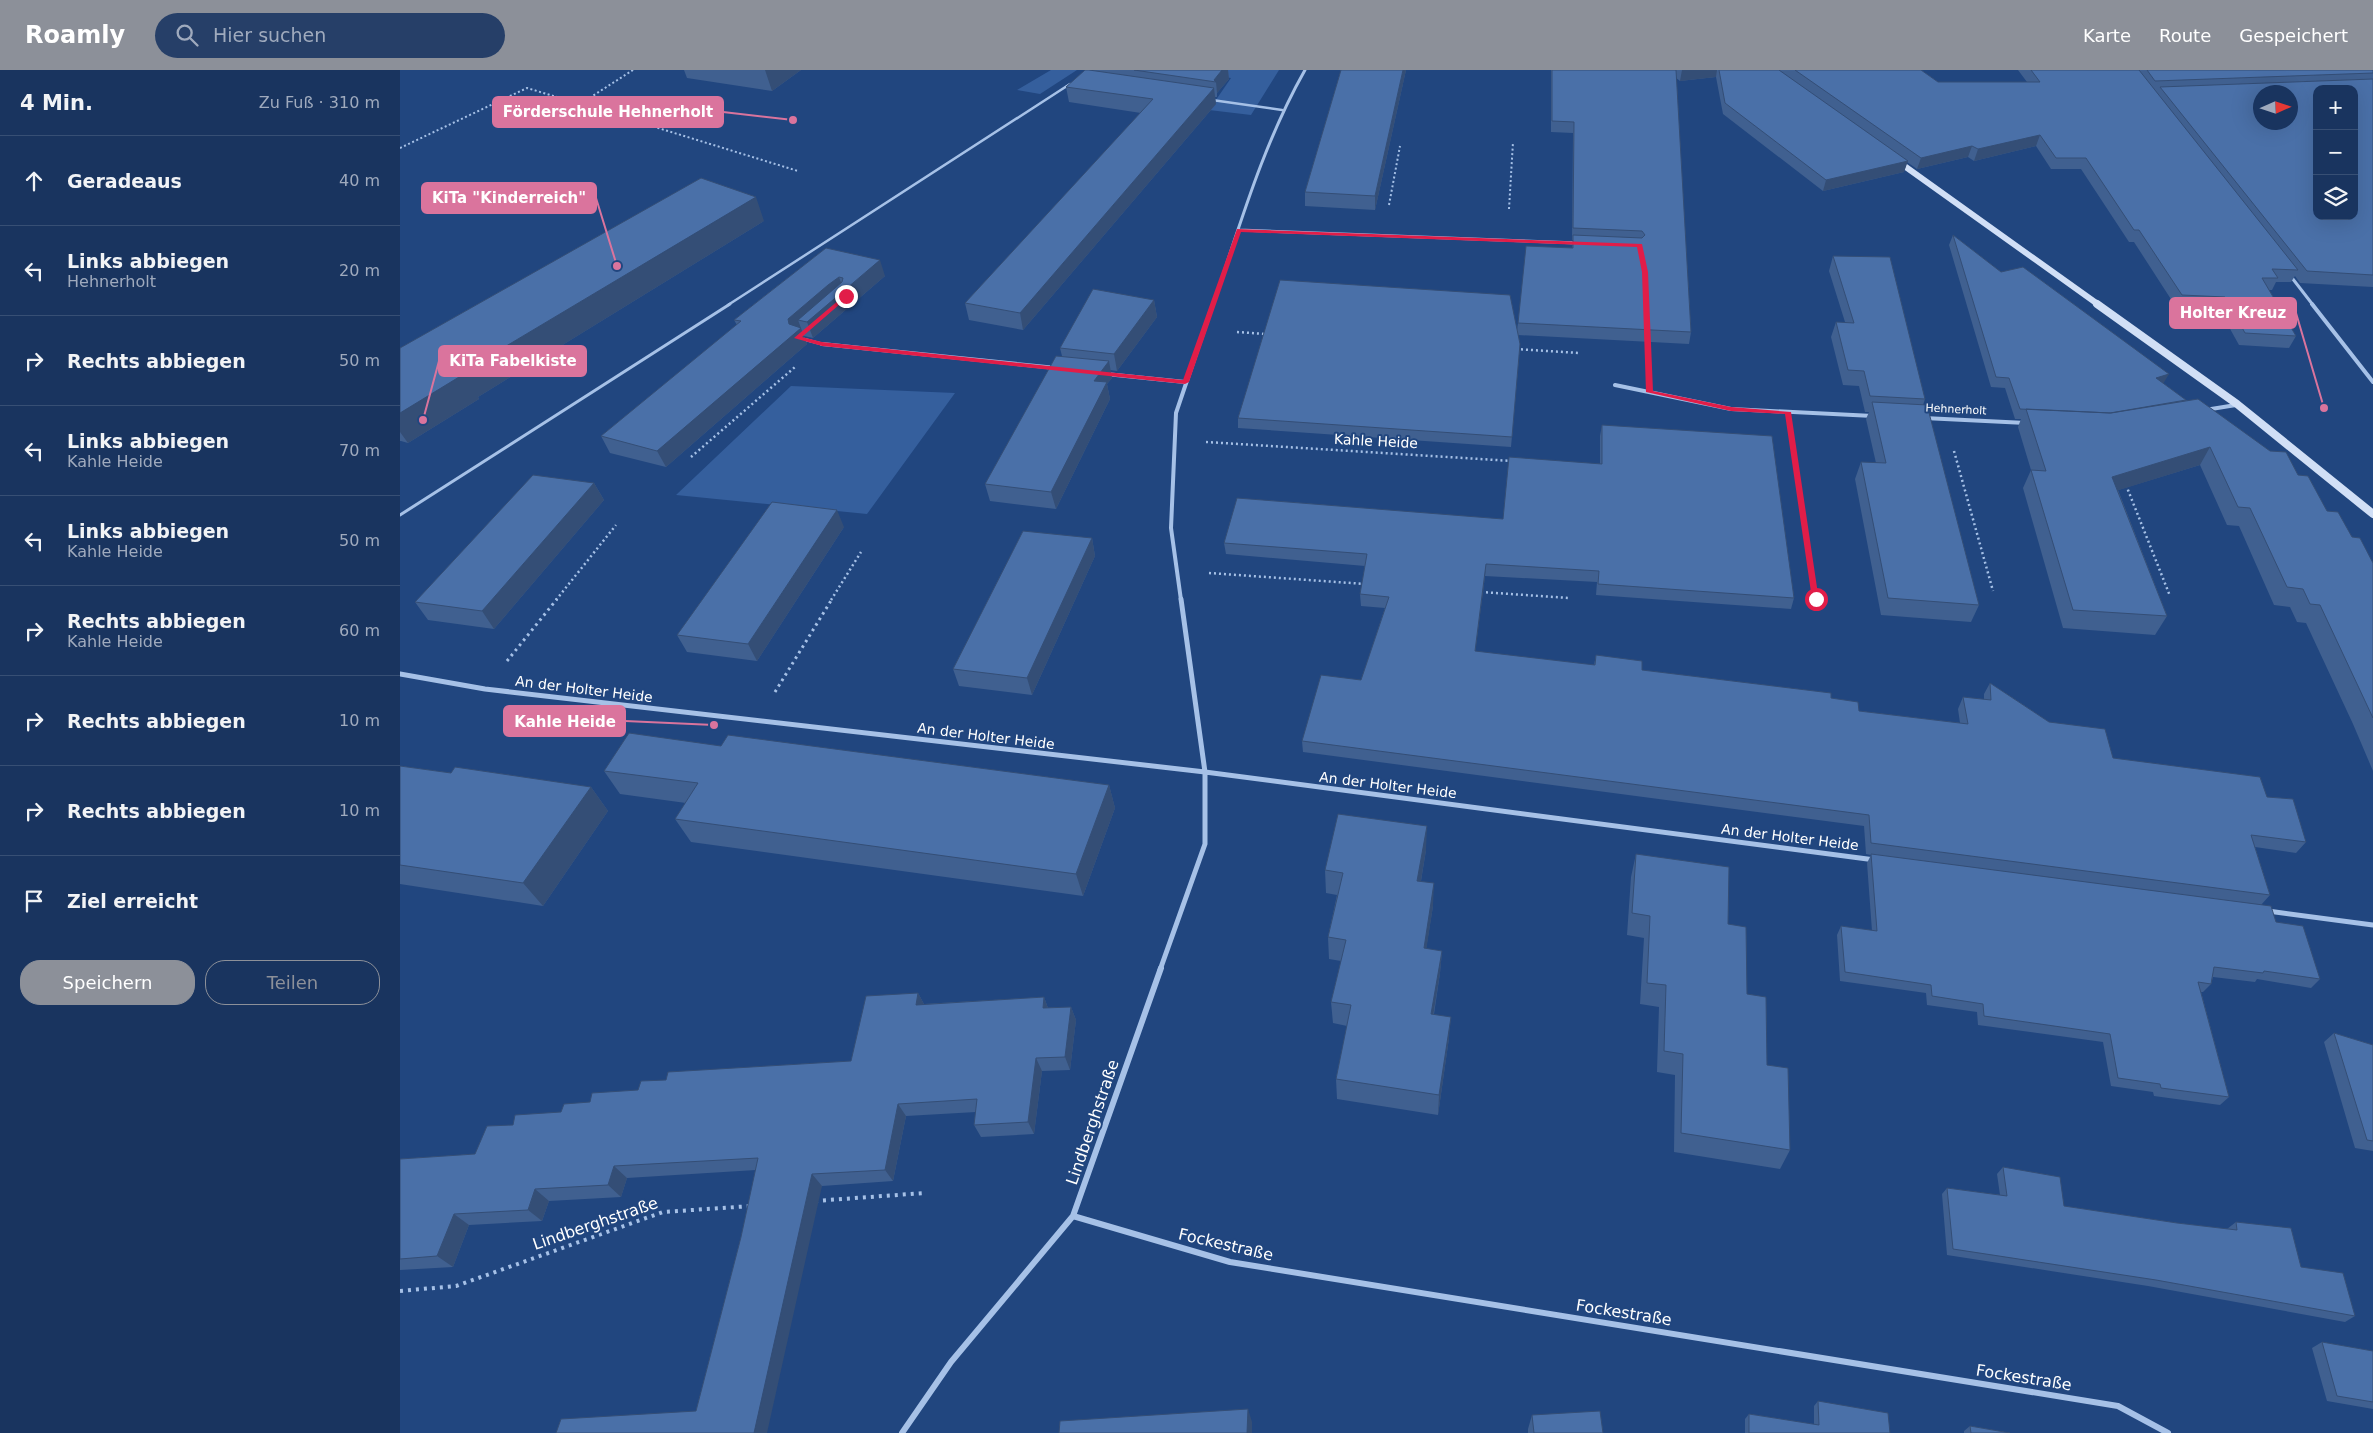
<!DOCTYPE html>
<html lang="de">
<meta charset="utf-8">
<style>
body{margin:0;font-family:"DejaVu Sans",sans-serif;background:#263f68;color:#f1f3f6}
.controls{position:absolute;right:15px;top:15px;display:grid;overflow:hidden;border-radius:10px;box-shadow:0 5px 20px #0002}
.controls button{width:45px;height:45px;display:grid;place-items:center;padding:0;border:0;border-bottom:1px solid #374f74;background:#19345f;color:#f1f3f6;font:25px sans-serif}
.compass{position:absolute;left:1853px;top:15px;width:45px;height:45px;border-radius:50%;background:#19345f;box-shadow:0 5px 20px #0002;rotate:87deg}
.stop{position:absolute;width:15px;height:15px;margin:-11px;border:4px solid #e11d48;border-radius:50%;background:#fff}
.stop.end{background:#e11d48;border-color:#fff;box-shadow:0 1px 5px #0008}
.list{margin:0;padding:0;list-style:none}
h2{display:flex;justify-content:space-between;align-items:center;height:65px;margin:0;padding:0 20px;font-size:21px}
h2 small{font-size:16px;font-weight:400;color:#9faabd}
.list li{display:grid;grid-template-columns:32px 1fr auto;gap:15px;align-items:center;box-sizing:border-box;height:90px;padding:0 20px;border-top:1px solid #374f74}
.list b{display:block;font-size:19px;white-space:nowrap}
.list p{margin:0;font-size:16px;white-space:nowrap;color:#9faabd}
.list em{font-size:16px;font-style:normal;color:#9faabd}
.actions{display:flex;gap:10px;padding:15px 20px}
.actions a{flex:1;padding:11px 0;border:1px solid #8c9099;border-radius:20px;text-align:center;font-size:18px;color:#8c9099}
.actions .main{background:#8c9099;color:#fff}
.icon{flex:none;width:28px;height:28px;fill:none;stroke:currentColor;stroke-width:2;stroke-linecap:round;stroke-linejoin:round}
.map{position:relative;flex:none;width:1973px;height:1363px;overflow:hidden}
header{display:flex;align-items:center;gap:30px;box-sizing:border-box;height:70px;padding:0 25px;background:#8c9099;color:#fff}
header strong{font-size:24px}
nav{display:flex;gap:28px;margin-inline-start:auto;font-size:18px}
.search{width:350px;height:45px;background:#263f68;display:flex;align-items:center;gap:12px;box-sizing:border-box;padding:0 18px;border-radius:28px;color:#9faabd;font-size:19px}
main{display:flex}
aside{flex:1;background:#19345f}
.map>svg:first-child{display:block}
.green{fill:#355f9d}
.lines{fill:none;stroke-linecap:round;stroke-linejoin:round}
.path-far3{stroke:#a6c1e7;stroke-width:2;stroke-dasharray:2 2.5;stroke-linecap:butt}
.path-far2{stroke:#a6c1e7;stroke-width:2.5;stroke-dasharray:2 3;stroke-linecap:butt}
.path-far1{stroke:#a6c1e7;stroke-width:3;stroke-dasharray:2.5 4;stroke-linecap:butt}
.path{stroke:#a6c1e7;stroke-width:4;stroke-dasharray:3 5;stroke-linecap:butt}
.lane-far1{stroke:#a6c1e7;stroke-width:2.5}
.lane{stroke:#a6c1e7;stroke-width:3}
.street-far3{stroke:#a6c1e7;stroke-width:3}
.street-far2{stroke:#a6c1e7;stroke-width:4}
.street-far1{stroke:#a6c1e7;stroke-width:5}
.street{stroke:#a6c1e7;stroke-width:6}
.secondary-far1{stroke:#d1dff6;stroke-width:6}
.secondary{stroke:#d1dff6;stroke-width:8}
.wall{fill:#406090}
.shaded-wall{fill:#344e76}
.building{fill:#4a70a8;stroke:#344e76;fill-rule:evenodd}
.route{fill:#e11d48}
.labels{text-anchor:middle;stroke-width:4;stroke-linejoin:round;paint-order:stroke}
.far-street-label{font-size:11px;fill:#fff;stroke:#21467f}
.street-label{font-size:14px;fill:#fff;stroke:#21467f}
.near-street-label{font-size:16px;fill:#fff;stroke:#21467f}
.leader{fill:none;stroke:#da749d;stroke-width:2}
.callout-dot{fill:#da749d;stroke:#21467f;stroke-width:2}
.callout{fill:#da749d;stroke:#da749d;stroke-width:2}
.callout-label{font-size:15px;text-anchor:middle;font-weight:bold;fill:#fff}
</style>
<header>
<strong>Roamly</strong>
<div class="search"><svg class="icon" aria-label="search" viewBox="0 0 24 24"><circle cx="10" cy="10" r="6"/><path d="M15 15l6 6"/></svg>Hier suchen</div>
<nav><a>Karte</a><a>Route</a><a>Gespeichert</a></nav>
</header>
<main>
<aside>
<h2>4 Min.<small>Zu Fuß · 310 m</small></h2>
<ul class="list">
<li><svg class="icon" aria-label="ahead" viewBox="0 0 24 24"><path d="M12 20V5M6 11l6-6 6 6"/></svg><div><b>Geradeaus</b></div><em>40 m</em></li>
<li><svg class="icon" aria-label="left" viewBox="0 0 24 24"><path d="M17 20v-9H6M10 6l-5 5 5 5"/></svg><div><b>Links abbiegen</b><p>Hehnerholt</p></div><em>20 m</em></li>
<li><svg class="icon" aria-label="right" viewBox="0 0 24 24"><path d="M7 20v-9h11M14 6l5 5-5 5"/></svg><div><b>Rechts abbiegen</b></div><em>50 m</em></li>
<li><svg class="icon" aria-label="left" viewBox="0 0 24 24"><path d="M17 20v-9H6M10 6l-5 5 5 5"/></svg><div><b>Links abbiegen</b><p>Kahle Heide</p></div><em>70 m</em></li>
<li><svg class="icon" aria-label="left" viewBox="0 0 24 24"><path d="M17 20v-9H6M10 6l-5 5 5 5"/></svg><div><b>Links abbiegen</b><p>Kahle Heide</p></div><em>50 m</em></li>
<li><svg class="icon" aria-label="right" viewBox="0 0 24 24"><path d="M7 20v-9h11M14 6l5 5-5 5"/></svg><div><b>Rechts abbiegen</b><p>Kahle Heide</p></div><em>60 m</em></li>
<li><svg class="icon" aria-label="right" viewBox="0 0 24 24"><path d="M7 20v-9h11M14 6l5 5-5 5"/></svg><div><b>Rechts abbiegen</b></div><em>10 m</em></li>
<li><svg class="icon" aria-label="right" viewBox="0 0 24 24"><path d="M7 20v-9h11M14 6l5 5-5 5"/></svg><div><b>Rechts abbiegen</b></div><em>10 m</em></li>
<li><svg class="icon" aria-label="arrive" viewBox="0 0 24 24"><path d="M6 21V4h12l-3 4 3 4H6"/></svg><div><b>Ziel erreicht</b></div></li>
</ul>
<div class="actions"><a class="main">Speichern</a><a>Teilen</a></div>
</aside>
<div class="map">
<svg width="1973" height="1363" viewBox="0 0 1973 1363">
<rect width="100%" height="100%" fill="#21467f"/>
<path class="green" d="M651,0H677L640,24L617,20Z
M770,0H879L851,45L809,40L831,8Z
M391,316L555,323L467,444L276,425Z"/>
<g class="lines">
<path class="path-far3" d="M233,0L180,34L398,101
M0,78L127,18L180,34
M989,135L1000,76
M1109,139L1113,72"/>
<path class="path-far2" d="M837,262L865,264
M1248,268V291
M1116,279L1179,283
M806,372L1112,391
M1392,372L1416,529
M1554,381L1593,521
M291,387L395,297
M1726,415L1770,526
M809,503L965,514
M1081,522L1169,528
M156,530L216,455
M431,530L461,482"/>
<path class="path-far1" d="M107,591L157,529
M375,622L432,529"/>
<path class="path" d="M415,1131L524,1123
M0,1221L56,1216L263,1142L351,1136"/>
<path class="lane-far1" d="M812,30L882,40
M328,235L670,14"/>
<path class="lane" d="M403,269L422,274
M0,445L330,234"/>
<path class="street-far3" d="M839,160L1178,173
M1889,204L1913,235
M813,235C840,155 863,74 905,0"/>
<path class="street-far2" d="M1912,234L1973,312
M422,274L656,298
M706,304L785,312
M1215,315L1331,339L1473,346
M1805,340L1836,335
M1524,348L1626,353
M781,530L771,458L776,343L813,234"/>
<path class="street-far1" d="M0,604L85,619L805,702L1475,790
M1868,841L1973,855
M760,900L805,774V702L781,529"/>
<path class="street" d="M673,1146L830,1192L1718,1336L1768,1363
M502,1363L551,1292L673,1146L761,898"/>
<path class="secondary-far1" d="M1496,90L1699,235"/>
<path class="secondary" d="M1697,234L1837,334L1973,444"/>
</g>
<path class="wall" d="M284,0H401L372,21L287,8Z
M692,0H828L829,9L817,23V27H815L816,34L623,260L569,250L565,233L741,43L669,32L666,17Z
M941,0H1006L975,140L905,136V122Z
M1151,0H1521L1538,12H1627L1618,0H1973V217L1900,213L1895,206L1891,212H1876L1872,220H1869L1896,266L1889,278L1839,275L1819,239L1776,237L1734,172H1729L1681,99H1651L1636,76L1574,91L1568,87L1517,99L1507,92L1504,102L1423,121L1323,44L1316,7L1280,11L1276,8L1291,262L1289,274L1118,265L1120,274L1111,377L838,358V348L1117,260L1118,253L1172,178L1173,170H1172L1173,63L1151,62Z
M364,151L78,327L79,329L8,373L1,371H0V278Z
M1553,165L1601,202L1764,314L1786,330L1898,405L1927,441L1952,467L1973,493V701L1953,654L1906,553L1897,552L1890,537L1874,535L1839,456L1827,455L1800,395L1718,420L1767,546L1755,565L1663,558L1623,418L1631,400L1618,357L1621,349H1615L1605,318L1591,317L1549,175Z
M426,178L485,206L413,268L404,266L401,260L407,274L266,397L210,383L201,366L337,255L334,250Z
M1433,186L1525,329L1523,335L1579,535L1571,552L1481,545L1455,409L1461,392L1476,393L1466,349L1469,342H1465L1459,316L1443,315L1431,267L1436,252H1445L1429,201Z
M754,230L757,247L717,301L710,300L712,308L707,314L710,329L656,439L590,431L585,414L662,286L660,278Z
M1202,355L1394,528L1391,539L1196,525L1197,512L1085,506L1075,582L1194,595L1196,585L1242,600L1431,628L1459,641L1560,653L1558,639L1563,627L1584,630V624L1590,613L1649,652L1713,688L1867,727L1906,772L1896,783L1855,777L1870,825L1861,835L1876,852L1920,909L1911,918L1857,909L1855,912L1813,907L1811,914L1803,922H1801L1829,1027L1820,1035L1754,1026L1753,1022L1711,1016L1703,972L1578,955L1577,942L1527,935L1526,923L1440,911L1437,865L1441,856L1472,861L1467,793L1471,785L1466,784L1464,756L903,682L902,671L961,610L985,538L961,536L960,524L965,496L826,484L824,473L1103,449L1200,394V366Z
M194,413L204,430L94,559L28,550L15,532Z
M444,457L357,591L287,582L277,565Z
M692,468L695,486L632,625L559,616L553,599Z
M321,676L709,715L715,738L683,826L291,772L275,749L286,733L220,724L204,701Z
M0,696L51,703L191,717L208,741L143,836L0,814Z
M1026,780L1021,811L1033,836L1026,879L1042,881L1040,903L1034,944L1049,968L1038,1045L937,1029L936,1009L947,956L933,953L931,932L941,891L929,889L928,867L937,825L926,823L925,800Z
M1236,784L1328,854L1390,1080L1380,1099L1274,1082L1275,1005L1257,1002L1259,937L1240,934L1244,868L1227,865L1231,807Z
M518,923L524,934L644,927L648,938L671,937L676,950L670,1000L642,1001L634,1064L581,1067L574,1055L576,1042L506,1046L493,1111L422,1116L296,1341L341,1167L356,1100L227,1108L221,1127L149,1131L142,1151L69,1155L53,1197L0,1200V1089L75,1084L113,1055L161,1042L190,1032L238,1020L266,1010L451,991Z
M1934,963L1973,975V1081L1955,1078L1924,972Z
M1603,1097L1664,1136L1777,1153L1827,1159L1836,1152L1901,1197L1955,1246L1945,1252L1748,1216L1547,1185L1542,1124L1547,1118L1600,1125L1597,1104Z
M1922,1272L1973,1281V1339L1927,1331L1912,1278Z
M1418,1331L1490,1363H1345V1349L1349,1344L1414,1355V1336Z
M1132,1345L1203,1363H1128V1359Z
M1570,1356L1610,1363H1564V1361Z"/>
<path class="shaded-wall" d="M365,0H401L372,21Z
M822,0H828L829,9L817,23L816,12L814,10Z
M1003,0H1006L975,140V126Z
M1282,0H1317L1316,7L1280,11Z
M814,18L816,34L623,260L620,243Z
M1640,65L1636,76L1574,91L1578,79Z
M1572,76L1568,87L1517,99L1521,88Z
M1508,91L1504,102L1423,121L1426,110Z
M356,127L364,151L78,327L79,329L8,373L0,362V343L61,303Z
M480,190L485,206L413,268L407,252L398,250L407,274L266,397L257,381L389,254L388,249L428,215L439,207L444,221Z
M754,230L757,247L717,301L714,284Z
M709,291L712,308L707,314L710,329L656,439L651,422L694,311Z
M1769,304L1763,314L1756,308Z
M1810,377L1800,395L1703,425L1712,407Z
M194,413L204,430L94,559L82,541Z
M437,440L444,457L357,591L348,574Z
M692,468L695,486L632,625L627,608Z
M1086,494L1085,506L1074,593L1075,581Z
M709,715L715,738L683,826L676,804Z
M191,717L208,741L143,836L123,813Z
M1027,756L1026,780L1017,834V811Z
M1034,813L1033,836L1023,901L1024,878Z
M1042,881L1040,903L1030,965L1031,944Z
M518,923L525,936L516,935Z
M644,927L649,941L643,938Z
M671,937L676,950L670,1000L665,987Z
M1051,947L1049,968L1038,1045L1039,1025Z
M636,988L642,1001L634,1064L628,1052Z
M498,1034L506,1046L493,1111L485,1100Z
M214,1096L227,1108L221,1127L208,1115Z
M412,1104L422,1116L367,1363H354Z
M135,1119L149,1131L142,1151L128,1140Z
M54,1144L69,1155L53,1197L37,1186Z
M848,1339L852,1352V1363H847Z"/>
<path class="building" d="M685,0H689L814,18L620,243L565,233L753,29L666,17Z
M734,0H822L814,10L816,12Z
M941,0H1003L975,126L905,122Z
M1152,0H1276L1291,262L1118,253L1126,176L1173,178V165L1242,168L1245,165L1242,161L1173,158L1174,52L1152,51Z
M1319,0H1379L1508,91L1426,110L1325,33Z
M1395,0H1521L1538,12H1640L1631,0H1739L1898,200L1872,199L1878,208H1862L1896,266L1845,263L1825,227L1782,225L1739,160H1734L1686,88H1656L1640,65L1578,79L1572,76L1521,88Z
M1747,0H1973V3L1755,11Z
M1973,9V205L1907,201L1760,17ZM1917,19H1954V146H1917ZM1860,22H1890V52H1860Z
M301,108L356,127L61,303L64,304L0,343V278Z
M1553,165L1601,202L1623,197L1769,304L1756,308L1786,330L1710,343L1620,339L1609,308L1596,307Z
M426,178L480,190L407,252L398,250L442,212L443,208L439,207L428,215L388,249L389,254L401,258L257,381L201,366L341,251L334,250Z
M1433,186L1490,187L1525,329L1470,326L1464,301L1448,300L1436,252L1454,253Z
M880,210L1110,225L1120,274L1112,367L838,348Z
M693,219L754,230L714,284L660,278Z
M656,286L709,291L694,311L707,312L651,422L585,414Z
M1798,329L1870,381L1886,382L1898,405L1908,406L1927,441L1938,442L1952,467L1960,468L1973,493V648L1920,535L1910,534L1903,519L1887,517L1850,438L1838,437L1810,377L1712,407L1767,546L1673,540L1631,400L1646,401L1626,339L1711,343Z
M1472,332L1527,335L1579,535L1488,528L1461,392L1486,393Z
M1202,355L1372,366L1394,528L1198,514L1199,501L1086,494L1075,581L1195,595L1196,585L1242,591V600L1431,623V628L1458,632L1459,641L1568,654L1563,627L1591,630L1590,613L1649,652L1705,659L1713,688L1860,707L1867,727L1893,729L1906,772L1851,765L1870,825L1471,773L1469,745L902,671L921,605L961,610L989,527L960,524L967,484L824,473L837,428L1103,449L1109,387L1202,394Z
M133,405L194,413L82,541L15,532Z
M372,432L437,440L348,574L277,565Z
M623,461L692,468L627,608L553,599Z
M229,663L321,676L328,665L709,715L676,804L275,749L298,713L204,701Z
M0,696L51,703L55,697L191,717L123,813L0,795Z
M938,744L1027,756L1017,811L1034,813L1024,878L1042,881L1031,944L1051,947L1039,1025L936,1009L951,935L931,932L946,870L928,867L943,803L925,800Z
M1236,784L1329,797L1328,854L1346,857L1347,924L1366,927L1367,995L1388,998L1390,1080L1281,1063L1283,984L1264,981L1266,915L1247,913L1250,846L1232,843Z
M1471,784L1871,836L1876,852L1903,856L1920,909L1864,901L1863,903L1814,897L1811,914L1798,912L1829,1027L1761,1018L1760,1014L1718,1008L1710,964L1584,946L1583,934L1532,926L1531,915L1445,902L1441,856L1477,861Z
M518,923L516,935L644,927L643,938L671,937L665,987L636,988L628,1052L574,1055L577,1029L498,1034L485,1100L412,1104L354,1363H156L161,1349L296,1341L341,1167L358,1088L214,1096L208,1115L135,1119L128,1140L54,1144L37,1186L0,1189V1089L75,1084L87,1056L113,1055L115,1045L161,1042L164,1034L190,1032L192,1023L238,1020L241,1011L266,1010L268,1002L451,991L466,926Z
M1934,963L1973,975V1071L1967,1070Z
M1603,1097L1660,1107L1664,1136L1777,1153L1837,1160L1836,1152L1891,1158L1901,1197L1943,1203L1955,1246L1756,1210L1553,1179L1547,1118L1607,1126Z
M1922,1272L1973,1281V1332L1937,1326Z
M1418,1331L1488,1343L1490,1363H1349V1344L1419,1355Z
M848,1339L847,1363H659L660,1351Z
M1200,1341L1203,1363H1134L1132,1345Z
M1570,1356L1610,1363H1571Z"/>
<path class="route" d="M837,159L1242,174L1248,202L1253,321L1331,337L1391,342L1419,531L1412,529L1385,344L1331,341L1246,322L1242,202L1237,177L841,162L789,312L785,314L422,276L394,268L446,224L448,227L402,267L422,272L783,310Z"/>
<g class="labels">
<g class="far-street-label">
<text transform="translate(1556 339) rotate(3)" y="4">Hehnerholt</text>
</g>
<g class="street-label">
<text transform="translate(976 371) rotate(3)" y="5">Kahle Heide</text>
<text transform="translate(184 619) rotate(7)" y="5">An der Holter Heide</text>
<text transform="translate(586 666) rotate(7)" y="5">An der Holter Heide</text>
<text transform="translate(988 715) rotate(7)" y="5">An der Holter Heide</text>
<text transform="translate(1390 767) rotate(7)" y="5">An der Holter Heide</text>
</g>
<g class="near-street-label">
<text transform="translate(692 1052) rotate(-71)" y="6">Lindberghstraße</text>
<text transform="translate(195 1153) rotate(-19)" y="6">Lindberghstraße</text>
<text transform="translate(826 1174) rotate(13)" y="6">Fockestraße</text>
<text transform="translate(1224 1242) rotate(9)" y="6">Fockestraße</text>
<text transform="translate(1624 1307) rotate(9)" y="6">Fockestraße</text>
</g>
</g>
<path class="leader" d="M393 50L323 42M217 196L196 128M1924 338L1896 243M23 350L39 291M314 655L225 651"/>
<g class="callout-dot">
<circle cx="393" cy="50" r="5"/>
<circle cx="217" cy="196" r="5"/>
<circle cx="1924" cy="338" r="5"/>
<circle cx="23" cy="350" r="5"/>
<circle cx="314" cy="655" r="5"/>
</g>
<g class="callout">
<rect x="93" y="27" width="230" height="30" rx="5"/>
<rect x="22" y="113" width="174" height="30" rx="5"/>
<rect x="1770" y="228" width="126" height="30" rx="5"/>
<rect x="39" y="276" width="147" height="30" rx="5"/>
<rect x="104" y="636" width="121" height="30" rx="5"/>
</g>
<g class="callout-label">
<text x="208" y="47">Förderschule Hehnerholt</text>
<text x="109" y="133">KiTa "Kinderreich"</text>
<text x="1833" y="248">Holter Kreuz</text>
<text x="113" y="296">KiTa Fabelkiste</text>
<text x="165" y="657">Kahle Heide</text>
</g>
</svg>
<div class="controls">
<button>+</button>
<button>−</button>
<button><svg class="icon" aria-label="layers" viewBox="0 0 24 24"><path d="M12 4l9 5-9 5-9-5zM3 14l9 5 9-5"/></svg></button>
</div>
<svg class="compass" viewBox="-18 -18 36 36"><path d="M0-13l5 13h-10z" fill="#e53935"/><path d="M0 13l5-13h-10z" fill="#9faabd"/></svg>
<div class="stop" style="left:1416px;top:529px"></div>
<div class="stop end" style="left:446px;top:226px"></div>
</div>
</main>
